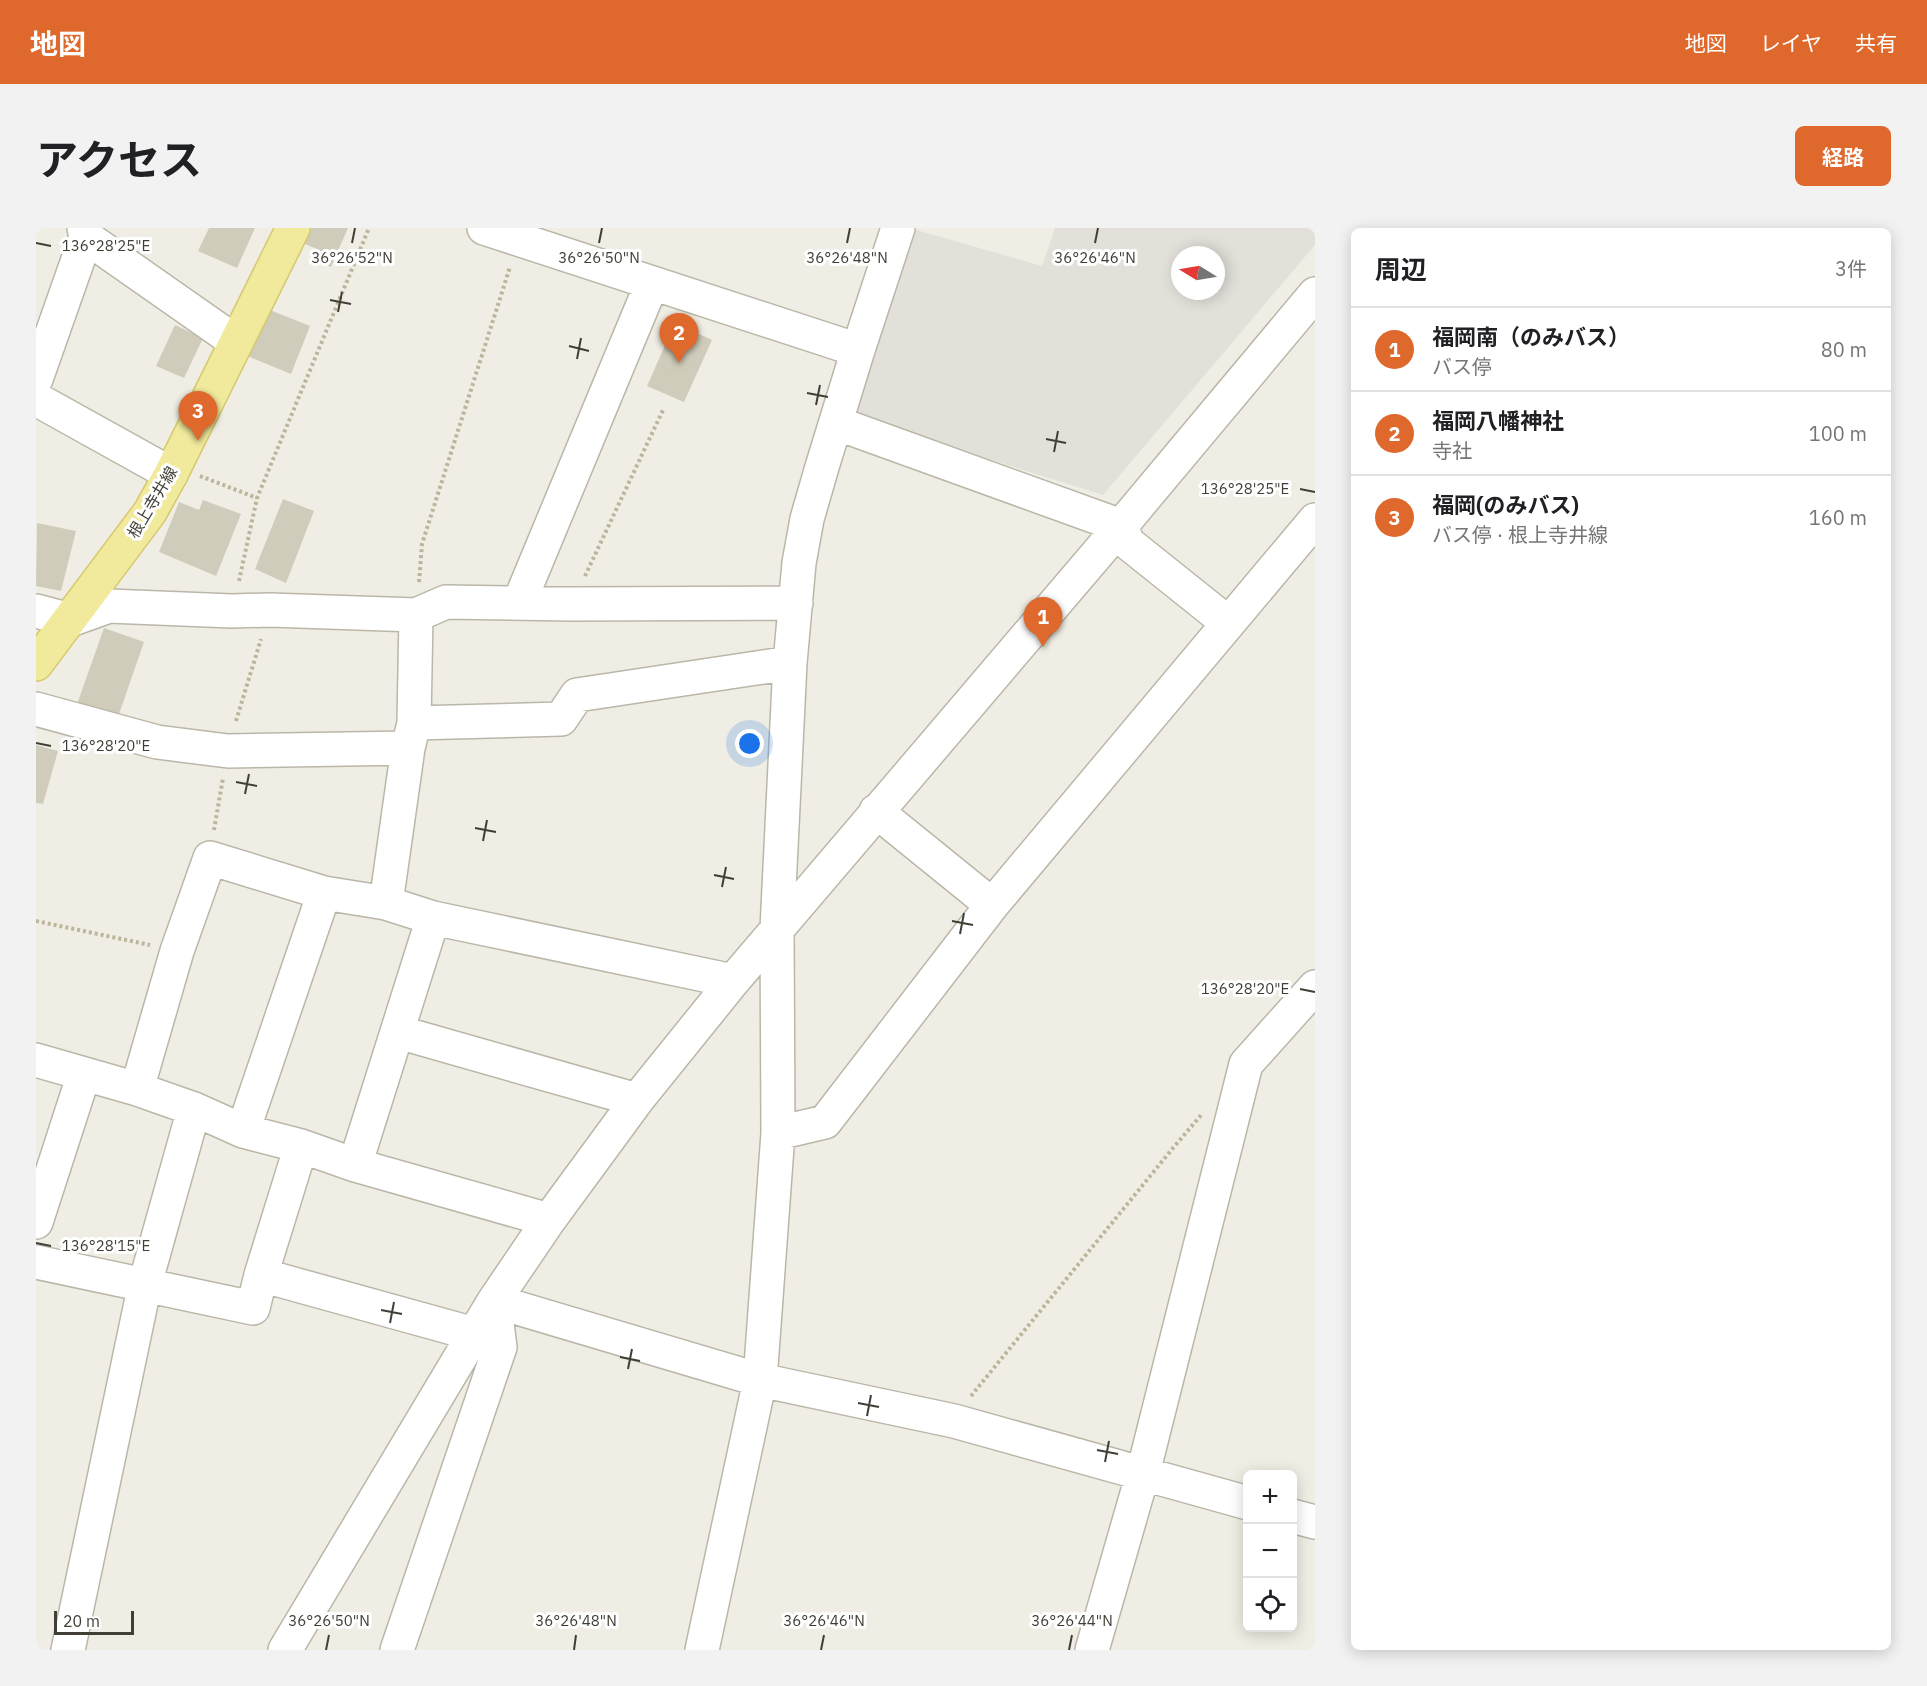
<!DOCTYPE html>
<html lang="ja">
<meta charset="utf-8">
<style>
body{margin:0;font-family:"IBM Plex Sans","Noto Sans JP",sans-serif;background:#f2f2f2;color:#202124}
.controls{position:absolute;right:18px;bottom:18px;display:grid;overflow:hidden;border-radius:9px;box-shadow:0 3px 15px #0003}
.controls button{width:54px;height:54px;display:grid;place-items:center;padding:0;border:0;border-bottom:2px solid #e0e0e0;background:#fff;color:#202124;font:30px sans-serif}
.compass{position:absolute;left:1135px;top:18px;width:54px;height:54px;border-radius:50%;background:#fff;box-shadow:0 3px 15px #0003;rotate:281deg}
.scale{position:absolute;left:18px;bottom:15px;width:80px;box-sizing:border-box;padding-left:6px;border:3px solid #413f35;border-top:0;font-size:16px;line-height:21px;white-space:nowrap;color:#413f35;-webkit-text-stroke:4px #fff;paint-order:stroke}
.you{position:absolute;left:714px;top:516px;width:21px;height:21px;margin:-15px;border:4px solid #fff;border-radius:50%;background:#1a73e8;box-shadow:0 0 0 9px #1a73e833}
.badge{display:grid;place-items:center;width:39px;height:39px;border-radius:50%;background:#df692c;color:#fff;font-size:20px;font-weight:700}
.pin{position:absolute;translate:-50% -50px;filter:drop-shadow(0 2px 3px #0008)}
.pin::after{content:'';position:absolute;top:32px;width:21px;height:18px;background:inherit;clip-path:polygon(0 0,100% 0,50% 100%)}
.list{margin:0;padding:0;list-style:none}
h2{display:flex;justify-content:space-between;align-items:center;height:78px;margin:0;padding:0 24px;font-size:26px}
h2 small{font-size:20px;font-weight:400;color:#757577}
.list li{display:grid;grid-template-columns:39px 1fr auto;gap:18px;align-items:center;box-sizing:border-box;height:84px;padding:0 24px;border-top:2px solid #e0e0e0}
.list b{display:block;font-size:22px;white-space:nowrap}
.list p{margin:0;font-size:20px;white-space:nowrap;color:#757577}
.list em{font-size:20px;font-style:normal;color:#757577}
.icon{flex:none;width:33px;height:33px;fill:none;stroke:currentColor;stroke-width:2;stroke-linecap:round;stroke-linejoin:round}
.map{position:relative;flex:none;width:1279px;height:1422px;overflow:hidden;border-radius:9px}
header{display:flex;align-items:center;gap:36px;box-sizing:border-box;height:84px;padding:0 30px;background:#df692c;color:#fff}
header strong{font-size:28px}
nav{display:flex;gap:33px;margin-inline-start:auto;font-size:21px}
.intro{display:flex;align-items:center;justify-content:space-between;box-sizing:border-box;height:144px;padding:0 36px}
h1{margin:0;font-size:42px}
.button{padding:15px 27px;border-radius:9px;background:#df692c;color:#fff;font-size:21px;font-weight:700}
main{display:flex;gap:36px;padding:0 36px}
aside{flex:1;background:#fff;border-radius:9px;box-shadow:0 3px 15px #0003}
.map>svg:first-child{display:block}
.industrial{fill:#e2e0d9;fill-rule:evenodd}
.building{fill:#d0ccbb}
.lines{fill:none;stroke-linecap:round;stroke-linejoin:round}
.minor-casing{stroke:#bab7a8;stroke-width:36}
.major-casing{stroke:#d4c96e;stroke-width:36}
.path{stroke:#bab59b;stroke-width:4;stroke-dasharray:3 3;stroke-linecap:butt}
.minor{stroke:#fff;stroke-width:33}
.major{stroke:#f1e99b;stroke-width:33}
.ticks{fill:none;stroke:#413f35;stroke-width:2}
.labels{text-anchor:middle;stroke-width:6;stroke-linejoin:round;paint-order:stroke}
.street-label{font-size:16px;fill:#413f35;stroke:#fff}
.ticks-label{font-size:15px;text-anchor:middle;fill:#413f35;stroke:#fff;stroke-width:6;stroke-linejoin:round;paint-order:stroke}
</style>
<header>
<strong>地図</strong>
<nav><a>地図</a><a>レイヤ</a><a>共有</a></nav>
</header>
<div class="intro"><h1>アクセス</h1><a class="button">経路</a></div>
<main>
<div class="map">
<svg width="1279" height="1422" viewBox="0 0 1279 1422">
<rect width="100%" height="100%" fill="#f0eee4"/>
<path class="industrial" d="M1019,0H1279V17L1067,267L819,189L877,1L1006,38ZM1144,27H1180V63H1144Z"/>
<path class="building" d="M173,0H219L201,40L162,23Z
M267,0H312L295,39L277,32L281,21L262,13Z
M229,80L274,98L255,146L209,127Z
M639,95L676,112L648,174L611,158Z
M139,97L167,110L148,150L120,138Z
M247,271L278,283L250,355L219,341Z
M167,272L205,286L180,348L123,324L143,274L163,282Z
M1,295L40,303L25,363L0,358Z
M68,400L108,414L81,492L40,479Z
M0,517L22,523L7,576L0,575Z"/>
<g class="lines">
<g class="minor-casing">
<path id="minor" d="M448,0L822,122
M50,9L200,114
M0,151L50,9L48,0
M0,171L135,246
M800,195L1085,298L1092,315L1192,395
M483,375L616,55
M0,383L34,392L73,378L196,383L234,382L380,387L410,374L536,376L760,375
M0,481L121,514L192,523L372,520
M378,495L525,491L541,467L754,435
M840,583L956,677
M350,675L397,690L697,753
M362,804L601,872
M0,832L101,861L158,881L207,903L265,918L319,937L513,992
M101,861L141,723L174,630L288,665
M207,903L288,665L350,675L372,520L378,495L380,387
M742,905L789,894L956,677L1279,292
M319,937L397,690
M0,994L48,846
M0,1034L217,1080L225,1047L265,918
M225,1047L438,1106
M1256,1288L1279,1294
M32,1422L109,1056L158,881
M249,1422L458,1073L513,992L601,872L697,753L1085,298L1279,66
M361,1422L464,1119L458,1073L724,1152L918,1193L1212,1275
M666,1422L724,1152L742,905L741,701L754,435L763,335L771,291L786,239L822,122L862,0
M1056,1422L1107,1245L1210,836L1279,759"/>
</g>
<g class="major-casing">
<path id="major" d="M0,436L114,284L135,246L257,0"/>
</g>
<path class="path" d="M164,248L221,270
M549,348L627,182
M203,353L221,270L333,0
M383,354L386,316L474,39
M200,493L225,411
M178,602L187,550
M0,693L114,717
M935,1168L1137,920L1166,886"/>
<use href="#minor" class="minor"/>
<use href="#major" class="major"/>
</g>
<path class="ticks" d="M0,15L15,18M316,15L319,0M563,15L566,0M811,15L814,0M1059,15L1062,0M294,72L315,76M302,84L306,64M533,118L553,123M541,131L545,110M771,165L792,169M780,177L784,157M1010,211L1030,215M1018,224L1022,203M1264,261L1279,264M0,515L15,518M200,554L221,558M209,566L213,546M439,600L460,604M447,613L451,592M678,647L698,651M686,659L690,639M916,693L937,697M924,706L928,685M1264,761L1279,764M0,1015L15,1018M345,1082L366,1086M354,1095L358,1074M584,1129L604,1133M592,1141L596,1121M822,1175L843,1179M831,1188L835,1167M1061,1222L1082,1226M1069,1234L1073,1213M290,1422L293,1407M538,1422L540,1407M785,1422L788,1407M1033,1422L1036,1407"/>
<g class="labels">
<g class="street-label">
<text transform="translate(116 274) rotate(-59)" y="6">根上寺井線</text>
</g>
</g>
<g class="ticks-label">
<text x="70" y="23">136°28'25"E</text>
<text x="316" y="35">36°26'52"N</text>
<text x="563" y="35">36°26'50"N</text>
<text x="811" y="35">36°26'48"N</text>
<text x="1059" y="35">36°26'46"N</text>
<text x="1209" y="266">136°28'25"E</text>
<text x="70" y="523">136°28'20"E</text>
<text x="1209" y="766">136°28'20"E</text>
<text x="70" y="1023">136°28'15"E</text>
<text x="293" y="1398">36°26'50"N</text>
<text x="540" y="1398">36°26'48"N</text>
<text x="788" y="1398">36°26'46"N</text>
<text x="1036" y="1398">36°26'44"N</text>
</g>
</svg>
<div class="controls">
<button>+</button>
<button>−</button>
<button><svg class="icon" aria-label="locate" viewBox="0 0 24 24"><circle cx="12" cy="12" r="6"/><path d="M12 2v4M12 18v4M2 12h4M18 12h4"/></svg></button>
</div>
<svg class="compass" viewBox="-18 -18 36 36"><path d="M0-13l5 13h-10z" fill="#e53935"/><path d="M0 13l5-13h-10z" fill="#757577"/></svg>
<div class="scale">20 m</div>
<div class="you"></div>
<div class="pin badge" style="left:1007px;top:419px">1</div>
<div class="pin badge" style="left:643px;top:135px">2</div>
<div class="pin badge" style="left:162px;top:213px">3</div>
</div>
<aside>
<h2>周辺<small>3件</small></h2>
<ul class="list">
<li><span class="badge">1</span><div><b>福岡南（のみバス）</b><p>バス停</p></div><em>80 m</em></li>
<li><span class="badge">2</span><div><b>福岡八幡神社</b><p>寺社</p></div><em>100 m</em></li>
<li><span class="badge">3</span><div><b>福岡(のみバス)</b><p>バス停 · 根上寺井線</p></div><em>160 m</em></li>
</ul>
</aside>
</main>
